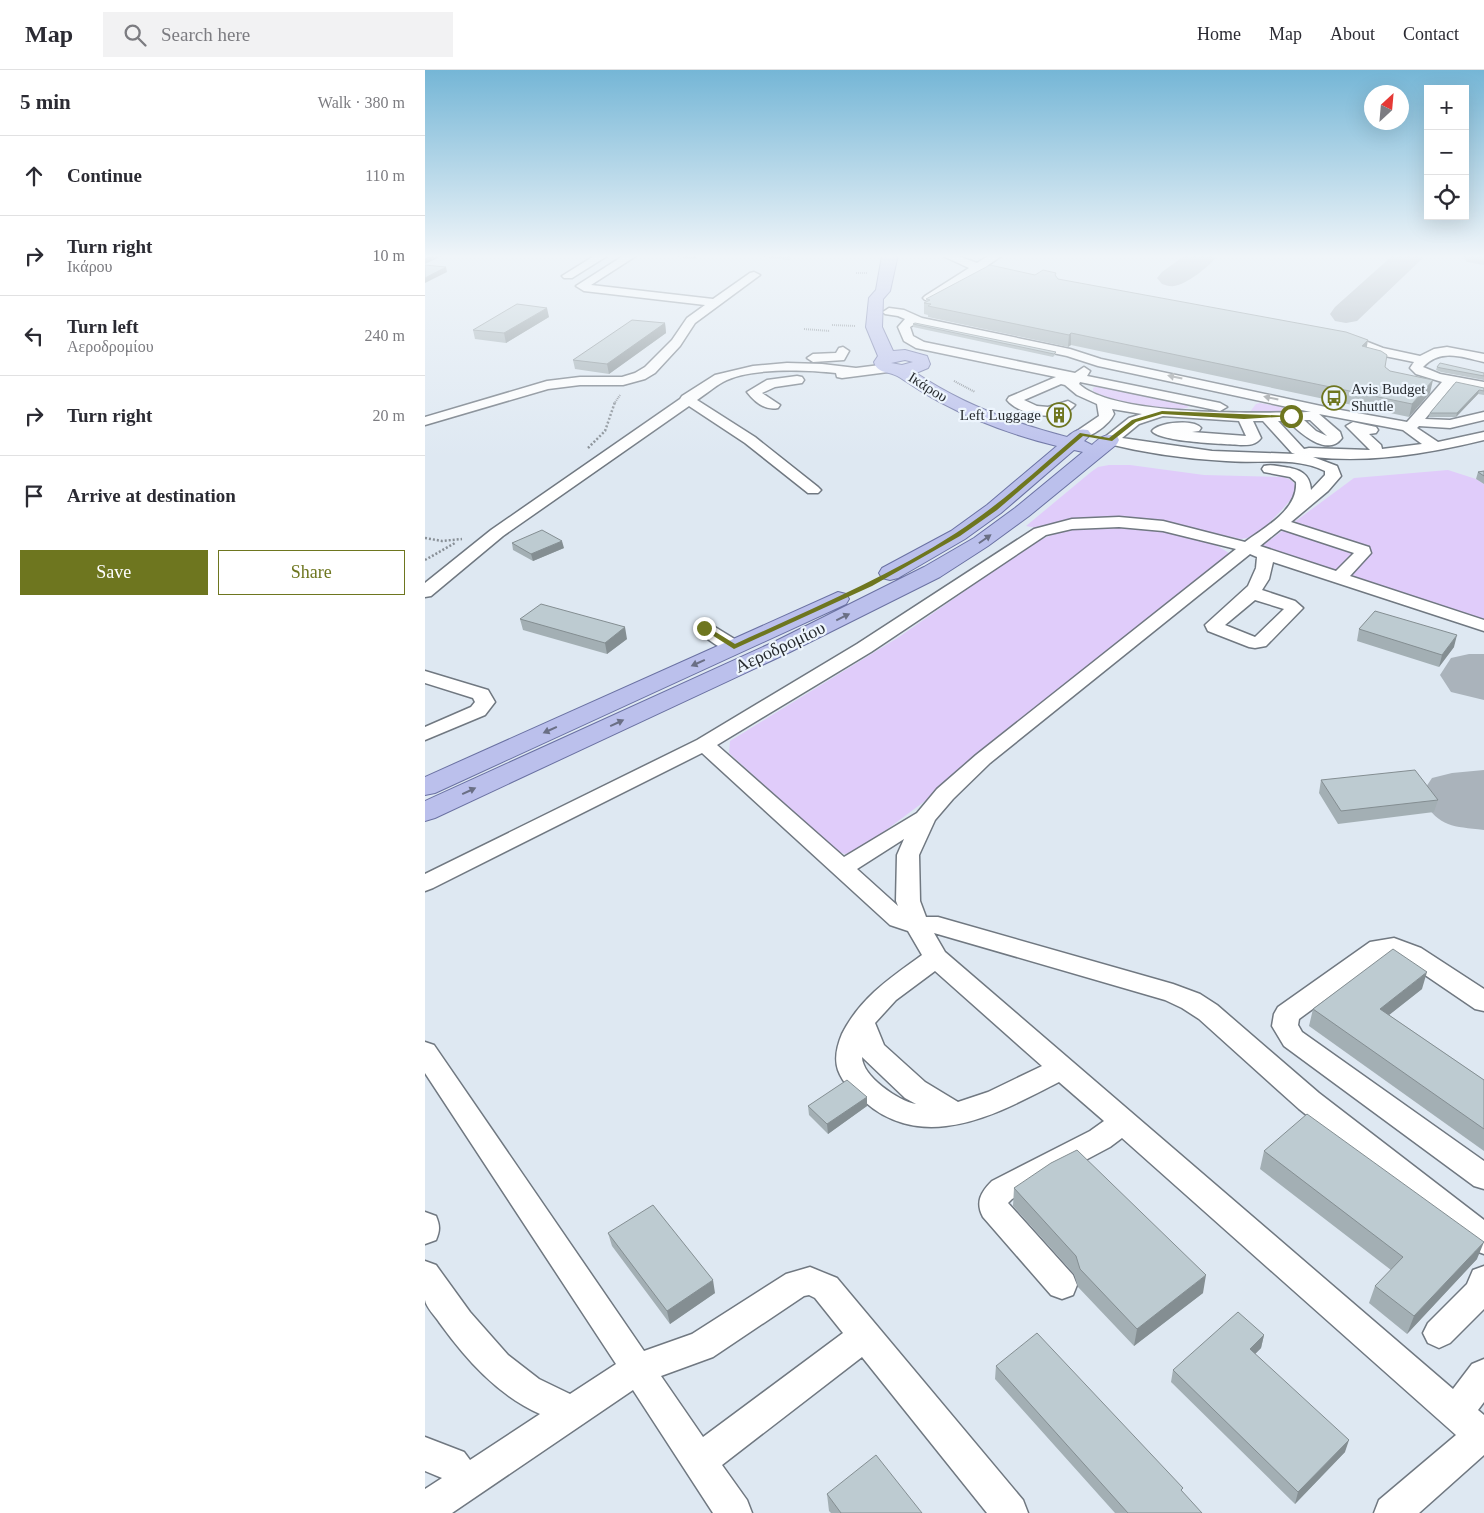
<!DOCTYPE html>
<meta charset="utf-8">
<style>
body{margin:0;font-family:Georgia,serif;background:#f2f2f3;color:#2b2b33}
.controls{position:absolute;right:15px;top:15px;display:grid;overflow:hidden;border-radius:0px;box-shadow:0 5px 20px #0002}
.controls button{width:45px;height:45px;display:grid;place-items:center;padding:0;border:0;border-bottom:1px solid #e1e1e2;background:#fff;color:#2b2b33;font:25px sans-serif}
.compass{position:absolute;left:939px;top:15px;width:45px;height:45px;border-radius:50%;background:#fff;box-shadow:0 5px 20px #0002;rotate:26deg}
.stop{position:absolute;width:15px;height:15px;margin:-11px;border:4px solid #6e761f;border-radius:50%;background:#fff}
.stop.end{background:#6e761f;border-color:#fff;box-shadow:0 1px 5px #0008}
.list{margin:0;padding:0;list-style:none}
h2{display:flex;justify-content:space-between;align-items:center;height:65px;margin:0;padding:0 20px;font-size:21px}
h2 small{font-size:16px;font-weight:400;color:#7c7c81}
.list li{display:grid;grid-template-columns:32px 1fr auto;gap:15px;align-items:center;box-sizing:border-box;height:80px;padding:0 20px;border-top:1px solid #e1e1e2}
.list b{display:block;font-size:19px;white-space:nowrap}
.list p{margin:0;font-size:16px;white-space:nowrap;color:#7c7c81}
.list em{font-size:16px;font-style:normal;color:#7c7c81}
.actions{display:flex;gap:10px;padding:15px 20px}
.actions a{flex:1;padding:11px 0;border:1px solid #6e761f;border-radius:0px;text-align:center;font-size:18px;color:#6e761f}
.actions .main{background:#6e761f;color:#fff}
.icon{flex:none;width:28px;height:28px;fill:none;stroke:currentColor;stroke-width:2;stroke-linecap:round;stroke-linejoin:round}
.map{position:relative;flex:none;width:1059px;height:1443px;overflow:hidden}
header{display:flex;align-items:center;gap:30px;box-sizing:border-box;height:70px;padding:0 25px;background:#fff;border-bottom:1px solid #e1e1e2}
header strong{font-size:24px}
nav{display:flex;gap:28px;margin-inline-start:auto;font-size:18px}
.search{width:350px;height:45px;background:#f2f2f3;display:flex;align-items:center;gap:12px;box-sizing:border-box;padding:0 18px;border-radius:0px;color:#7c7c81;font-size:19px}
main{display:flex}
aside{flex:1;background:#fff}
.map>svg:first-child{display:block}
.green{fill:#e0ccfa}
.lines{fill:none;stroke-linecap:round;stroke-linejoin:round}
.taxiway{fill:#aab3bb;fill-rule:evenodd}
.minor-casing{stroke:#707881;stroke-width:3}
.major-casing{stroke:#6a71a2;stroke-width:2}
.path-far1{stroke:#888f96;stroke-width:2;stroke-dasharray:1 1;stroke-linecap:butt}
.path{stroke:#888f96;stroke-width:2.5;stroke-dasharray:2 2;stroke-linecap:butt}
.minor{fill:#fff;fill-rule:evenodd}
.major{fill:#bbc0ec;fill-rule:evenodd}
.wall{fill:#a3afb4}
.shaded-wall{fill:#848e92}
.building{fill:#bdcbd1;stroke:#848e92}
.oneway{fill:#9ea0a2}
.oneway2{fill:#6a6f85}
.route{fill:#6e761f}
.labels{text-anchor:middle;stroke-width:4.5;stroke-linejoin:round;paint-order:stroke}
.far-street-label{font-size:15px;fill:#282c30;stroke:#edf5fd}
.far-poi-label{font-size:15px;fill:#282c30;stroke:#edf5fd;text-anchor:start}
.street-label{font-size:18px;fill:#282c30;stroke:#edf5fd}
</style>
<header>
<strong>Map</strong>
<div class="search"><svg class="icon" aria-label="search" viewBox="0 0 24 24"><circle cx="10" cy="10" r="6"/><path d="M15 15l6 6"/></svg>Search here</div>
<nav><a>Home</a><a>Map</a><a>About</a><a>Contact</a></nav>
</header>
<main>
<aside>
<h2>5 min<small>Walk · 380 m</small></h2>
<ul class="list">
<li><svg class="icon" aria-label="ahead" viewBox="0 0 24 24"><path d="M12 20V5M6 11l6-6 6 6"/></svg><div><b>Continue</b></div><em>110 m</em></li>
<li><svg class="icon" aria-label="right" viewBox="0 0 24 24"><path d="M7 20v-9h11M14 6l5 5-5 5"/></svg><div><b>Turn right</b><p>Ικάρου</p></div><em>10 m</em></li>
<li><svg class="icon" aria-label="left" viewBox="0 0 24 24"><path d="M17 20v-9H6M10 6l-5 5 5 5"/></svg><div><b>Turn left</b><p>Αεροδρομίου</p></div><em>240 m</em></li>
<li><svg class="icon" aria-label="right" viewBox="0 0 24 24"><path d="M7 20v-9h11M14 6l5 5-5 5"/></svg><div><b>Turn right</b></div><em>20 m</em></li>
<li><svg class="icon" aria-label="arrive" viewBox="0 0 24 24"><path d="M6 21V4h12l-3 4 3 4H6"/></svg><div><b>Arrive at destination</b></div></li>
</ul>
<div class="actions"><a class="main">Save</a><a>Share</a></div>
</aside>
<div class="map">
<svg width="1059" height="1443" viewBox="0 0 1059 1443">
<rect width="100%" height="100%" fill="#dee8f2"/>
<path class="green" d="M674,315L756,332L764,337C749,344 682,331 668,321V318Z
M835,333L879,341L881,342L824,343L831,334Z
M684,395H705L779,405L858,407C886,414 859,437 849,448C842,454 836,462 827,466C824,468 819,468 816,469L738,452L694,448H666L641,451L612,458L601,456L666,402L673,397Z
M1023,400L1051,409L1059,414V551L843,483L837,476L929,408Z
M715,456C745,462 780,465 805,484L619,632L504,728L433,781L420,784L411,781L304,683L305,671L474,567L607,474C644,454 675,457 715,456Z"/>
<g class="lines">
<path class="taxiway" d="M759,186H792C785,196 761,215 749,216C745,217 741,215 737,214L732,208L737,202Z
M967,186H1000L932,251L921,253L910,251L905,244L910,237Z
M1038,186H1059V195L1042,192Z
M1044,584H1059V630L1026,622L1015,605L1026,588Z
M1059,700V760C1027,756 1016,758 997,730L999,720L1007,708L1027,703Z"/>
<g class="minor-casing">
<path id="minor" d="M169,186H182L147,208H139L137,206Z
M198,186H211L166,215L288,229L325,203L329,202L335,205L270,253L255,276L230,303L220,309L198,315H155L123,319L0,355V347L122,311L155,307H197L210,303L220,297L247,270L262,248L280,235L159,221L151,216Z
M518,186H533L552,193L563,186H576L562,196L589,204L591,206L585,209L555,201L508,230H500L498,228L500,226L544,198Z
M464,238L479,240L497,248L645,279L676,289L910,339L982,352L1017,312L991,304L985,298L989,292L950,284L931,276L910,271L908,268L910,265L914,264L935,269L958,278L995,286L1009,279L1022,277L1059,284V292C1037,287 1016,278 998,297L1015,304L1059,312V320L1029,314L1000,349L1025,350L1059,342V350L1025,358L994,356L992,358L1013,372L1059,362V370C1002,384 946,393 888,387L912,396L916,406L903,421L866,452L944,477L946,483L925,506L1059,550V561L848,492L844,509L837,520L870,531L878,538L841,576L830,578L824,577L783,561L780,555L823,516L831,498L832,487L825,484L565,693L528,729L510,750L494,785L495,831L501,847H513L748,914L775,924L792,935L894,1023L1059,1150V1184L1048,1180L1043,1173L874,1039L774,949L757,938L740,930L509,863L520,882L1028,1319L1047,1294L1059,1289V1332L1053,1340L1059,1345V1385L994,1443H949L954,1430L1031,1365L697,1068L685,1077L587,1129L583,1133L648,1205L652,1215L648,1225L637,1229L626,1225L558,1147C550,1132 556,1122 567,1111L665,1061L679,1051L634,1012C598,1030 562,1051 521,1056C492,1060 462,1052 440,1032C429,1023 418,1014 413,1000C409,988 412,976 417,964C435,928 465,908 497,885L483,861L465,855L277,683L8,818L0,821V804L272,670L432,574L609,459L647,449L694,447L738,451L820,472C840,457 873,440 871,412L865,407L839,402L837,399L839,396C846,394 852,396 859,397C874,399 885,403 886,420L900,405V401C870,386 834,394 801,391C762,389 719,383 680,373L678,370L680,367L704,348L717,344L687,339L689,344C684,355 664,370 652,367L650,364L652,361L674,346L672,334L652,325L640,315L636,314L599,330L612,336L623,337L643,331L650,335C636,353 595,346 582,330L584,327L631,307L491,278L479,271L473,257L480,249L473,246L460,244L458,242ZM490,254L642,286L673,296L886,342C835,343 690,347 654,314L655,312L795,341L802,337L795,333L662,306L665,301L659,297L650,303L499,272L488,266L485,257ZM894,344L978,360L997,374L957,379L956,375L944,364L951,363L953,360L951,357L928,352L921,356L945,380L884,378L879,379L853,351H863C874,362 902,388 917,368L915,362ZM738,346L814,351L821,366L767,362L774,361L776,358C769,349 734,352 727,361C735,372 800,374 816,375C824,375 831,375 836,368L828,351H838L867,383L870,384L787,381L697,368L714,354ZM879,350H885L902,366L891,361ZM694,457L738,461L811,479L551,685L512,719L492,743L419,787L292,675L446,582L621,465L647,459ZM856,459L929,483L911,501L835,476ZM830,530L859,539L830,567L800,555ZM479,769L472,785L471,831L473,836L432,799ZM510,901L617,996L563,1022L533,1032L500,1012L459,975L450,953L471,930ZM437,987L480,1028L491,1034C473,1031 437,1006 437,987Z
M418,277L424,281L419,290L388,292L382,288L388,284L411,283L414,278Z
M362,293L397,294L431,298L463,294L469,298L463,302L417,308L412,307L411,303C382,300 324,297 298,312C289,317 281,324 272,330L330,367L393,417L396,420L393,423H383L320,373L264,336L78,466L6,526L0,527V513L66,460L255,329L257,326L290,305L328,296Z
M372,306L377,307L379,310L377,313L350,317L337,323L355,335L353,338C340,341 329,331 322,322L342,310Z
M279,553L285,554L316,573L318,577L316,581C300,585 285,570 273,562L270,558L273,554Z
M0,601L63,620L70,632L60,645L0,670V657L46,637L50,632L48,628L0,613Z
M969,868L996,878L1059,919V941L1050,939L978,890L967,886H960L874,949L873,955L877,962L1059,1091V1119L1049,1116L859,976L847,956L849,944L853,937L945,872Z
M0,972L9,975L219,1281L267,1264L361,1204L385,1197L412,1208L598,1430L603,1443H562L437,1287L297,1395L322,1430L327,1443H288L208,1320L27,1443H0V1419L17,1408L0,1401V1367L39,1382L45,1390L115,1344C72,1325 41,1289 14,1252C10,1246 1,1237 0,1230C0,1218 0,1203 0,1191L11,1195L45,1242L83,1285L114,1309L145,1324L191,1294L0,1003ZM384,1225L390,1228L418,1263L278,1367L236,1306L288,1287L379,1226Z
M0,1142L11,1146C15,1156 15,1160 11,1170L0,1174Z
M1059,1196V1239L1025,1273L1014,1278L1003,1273L998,1263L1003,1253L1042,1214L1048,1200Z"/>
</g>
<g class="major-casing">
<path id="major" d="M457,186H471L472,189L465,221L458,229L457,257L468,281L480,280L502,286L505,294L503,298L491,303C537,334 588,353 642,367C649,361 654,358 663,360L666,364L659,371L667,375C675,368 680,363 692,366L694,370L692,374L604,446L563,476L515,507L365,582L10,748L0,751V731L349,572L499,497L549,468L590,438L658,382L649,380L576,443L540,469L473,508L465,510L457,508L454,503L457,498L526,461L562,435L632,376C591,366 550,351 513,331C499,324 487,315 474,307C465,301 452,304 449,292L453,286L441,257L444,228L451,220ZM480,290L488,292L477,295L466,293Z
M413,522L421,524L424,529L421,534L10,723L0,725V707Z"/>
</g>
<path class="path-far1" d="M431,203H443
M407,255L431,256
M379,259L405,261
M529,311L550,322
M189,334L195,325"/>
<path class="path" d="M163,378L180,361L190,332
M0,468L17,471L37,469
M0,490L30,473"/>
<use href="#minor" class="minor"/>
<use href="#major" class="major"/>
</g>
<path class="wall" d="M240,186H274L269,189Z
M327,186H367L364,190Z
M610,205L631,206L633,209L942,277L960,297L965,301L1005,323L984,347L646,275L643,277L503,247V245L499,244V233L501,231V229Z
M124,247L81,273L50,269L48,260Z
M240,253L241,263L184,304L150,299L148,290Z
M488,254L631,282L630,285L628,287L488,257Z
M1012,297L1059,303V310L1016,302L1011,300Z
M1059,318V325L1053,324L1031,347H1004L1005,343Z
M1059,401V414L1051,409L1053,402Z
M87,473L139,478L108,491L88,480Z
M95,549L202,569L182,584L98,560Z
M934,559L1029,577L1014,597L932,571Z
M896,710L1013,730L1009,742L913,754L894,723Z
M997,919L964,945L1059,1010V1081L884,956L888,939Z
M442,1027V1036L403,1064L384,1045L383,1036Z
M839,1081L1052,1189L982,1264L944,1233L950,1216L966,1200L835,1099Z
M589,1118L778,1223L709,1276L653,1217L649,1204L588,1136Z
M183,1163L290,1223L245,1254L187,1176Z
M839,1265L836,1278L830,1284L920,1382L870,1434L746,1312L748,1300Z
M571,1296L757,1422L777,1443H690L570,1309Z
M402,1424L497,1443H406L404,1441Z"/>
<path class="shaded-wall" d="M4,186H17L0,194V188Z
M269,186H274L269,189Z
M21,197L22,202L0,213V208Z
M122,238L124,247L81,273L79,263Z
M240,253L241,263L184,304L182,294Z
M646,263V275L643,277L644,265Z
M943,270L941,282L937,276Z
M1008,310L1005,323L984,347L987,334Z
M1054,320L1053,324L1031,347L1032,343Z
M137,471L139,478L108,491L106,484Z
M200,557L202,569L182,584L180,573Z
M1032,565L1029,577L1014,597L1017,585Z
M1002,902L997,919L950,956L955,939Z
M442,1027V1036L403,1064L402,1054Z
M1059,1172L1052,1189L982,1264L989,1246Z
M781,1205L778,1223L709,1276L712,1259Z
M288,1210L290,1223L245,1254L242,1241Z
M839,1265L836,1278L822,1292L825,1279Z
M924,1370L920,1382L870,1434L873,1422Z"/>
<path class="building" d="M0,195L21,197L0,208Z
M565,195L610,205L618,200L631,203L630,205L633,209L921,262L943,270L937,276L956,281L962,285L960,297L965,301L1008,310L987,334L646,263L644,265L503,236L506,234L499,233L505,230L501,229Z
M92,234L122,238L79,263L48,260Z
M207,250L240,253L182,294L148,290Z
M490,253L631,282L629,284L488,254Z
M1015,293L1059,303V306L1016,298L1012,297Z
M1031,312L1059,318V321L1054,320L1032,343H1005Z
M1059,401V406L1053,402Z
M117,460L137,471L106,484L87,473Z
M116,534L200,557L180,573L95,549Z
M950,541L1032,565L1017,585L934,559Z
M990,700L1013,730L916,741L896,710Z
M968,879L1002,902L955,939L1059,1010V1059L888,939Z
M422,1010L442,1027L402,1054L383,1036Z
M882,1044L1059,1172L989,1246L950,1216L978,1187L839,1081Z
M652,1080L781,1205L712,1259L655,1199L651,1186L589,1118L626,1093Z
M228,1135L288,1210L242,1241L183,1163Z
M813,1242L839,1265L825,1279L924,1370L873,1422L748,1300Z
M612,1263L758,1418L756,1420L777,1443H703L571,1296Z
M451,1385L497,1443H416L402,1424Z"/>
<defs><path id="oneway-solid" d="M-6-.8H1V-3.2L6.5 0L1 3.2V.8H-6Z" transform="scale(1.25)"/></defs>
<g class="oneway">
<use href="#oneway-solid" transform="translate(750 307) rotate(-168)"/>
<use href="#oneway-solid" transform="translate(846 328) rotate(-168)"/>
</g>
<g class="oneway2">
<use href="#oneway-solid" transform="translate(560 469) rotate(-35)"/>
<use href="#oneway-solid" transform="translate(418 547) rotate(-26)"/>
<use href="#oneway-solid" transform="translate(273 593) rotate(156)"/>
<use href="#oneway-solid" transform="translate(192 653) rotate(-25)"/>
<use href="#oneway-solid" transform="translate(125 660) rotate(156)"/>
<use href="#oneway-solid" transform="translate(44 721) rotate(-25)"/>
</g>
<linearGradient id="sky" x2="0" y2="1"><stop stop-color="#75b6d6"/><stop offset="0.48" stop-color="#f0f5f9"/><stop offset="1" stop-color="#f0f5f9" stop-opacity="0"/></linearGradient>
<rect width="1059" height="388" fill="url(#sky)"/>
<path class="route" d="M737,341L869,346L819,349L737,344L711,352L687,371L658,366L572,440L535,466L447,516L309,579L276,558L281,556L310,574C384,540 461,508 531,463C576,434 615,397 655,363L684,368L707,350Z"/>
<defs>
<g id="bus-ring" transform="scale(1.25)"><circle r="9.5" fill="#edf5fd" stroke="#6e761f" stroke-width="1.5"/><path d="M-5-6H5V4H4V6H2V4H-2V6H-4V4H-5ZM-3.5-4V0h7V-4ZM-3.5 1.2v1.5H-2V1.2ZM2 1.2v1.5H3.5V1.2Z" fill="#6e761f"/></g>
<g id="building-ring" transform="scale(1.25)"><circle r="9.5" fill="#edf5fd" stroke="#6e761f" stroke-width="1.5"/><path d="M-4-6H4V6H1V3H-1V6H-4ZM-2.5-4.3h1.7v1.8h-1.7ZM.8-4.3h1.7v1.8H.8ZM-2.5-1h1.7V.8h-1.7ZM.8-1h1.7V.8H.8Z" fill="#6e761f"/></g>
</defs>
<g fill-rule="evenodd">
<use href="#bus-ring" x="909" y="328"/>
<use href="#building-ring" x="634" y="345"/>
</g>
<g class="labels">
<g class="far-street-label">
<text transform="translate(503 317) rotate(32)" y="5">Ικάρου</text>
</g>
<g class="far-poi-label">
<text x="926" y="324">Avis Budget<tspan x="926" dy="17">Shuttle</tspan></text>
<text x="616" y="350" text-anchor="end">Left Luggage</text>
</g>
<g class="street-label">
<text transform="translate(355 577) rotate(-25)" y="6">Αεροδρομίου</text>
</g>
</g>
</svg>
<div class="controls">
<button>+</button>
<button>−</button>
<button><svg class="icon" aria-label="locate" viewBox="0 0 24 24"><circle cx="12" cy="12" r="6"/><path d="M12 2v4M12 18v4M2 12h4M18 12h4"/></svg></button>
</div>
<svg class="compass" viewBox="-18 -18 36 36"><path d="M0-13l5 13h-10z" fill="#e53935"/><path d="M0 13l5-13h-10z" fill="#7c7c81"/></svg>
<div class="stop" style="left:866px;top:346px"></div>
<div class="stop end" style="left:279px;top:558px"></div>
</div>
</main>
